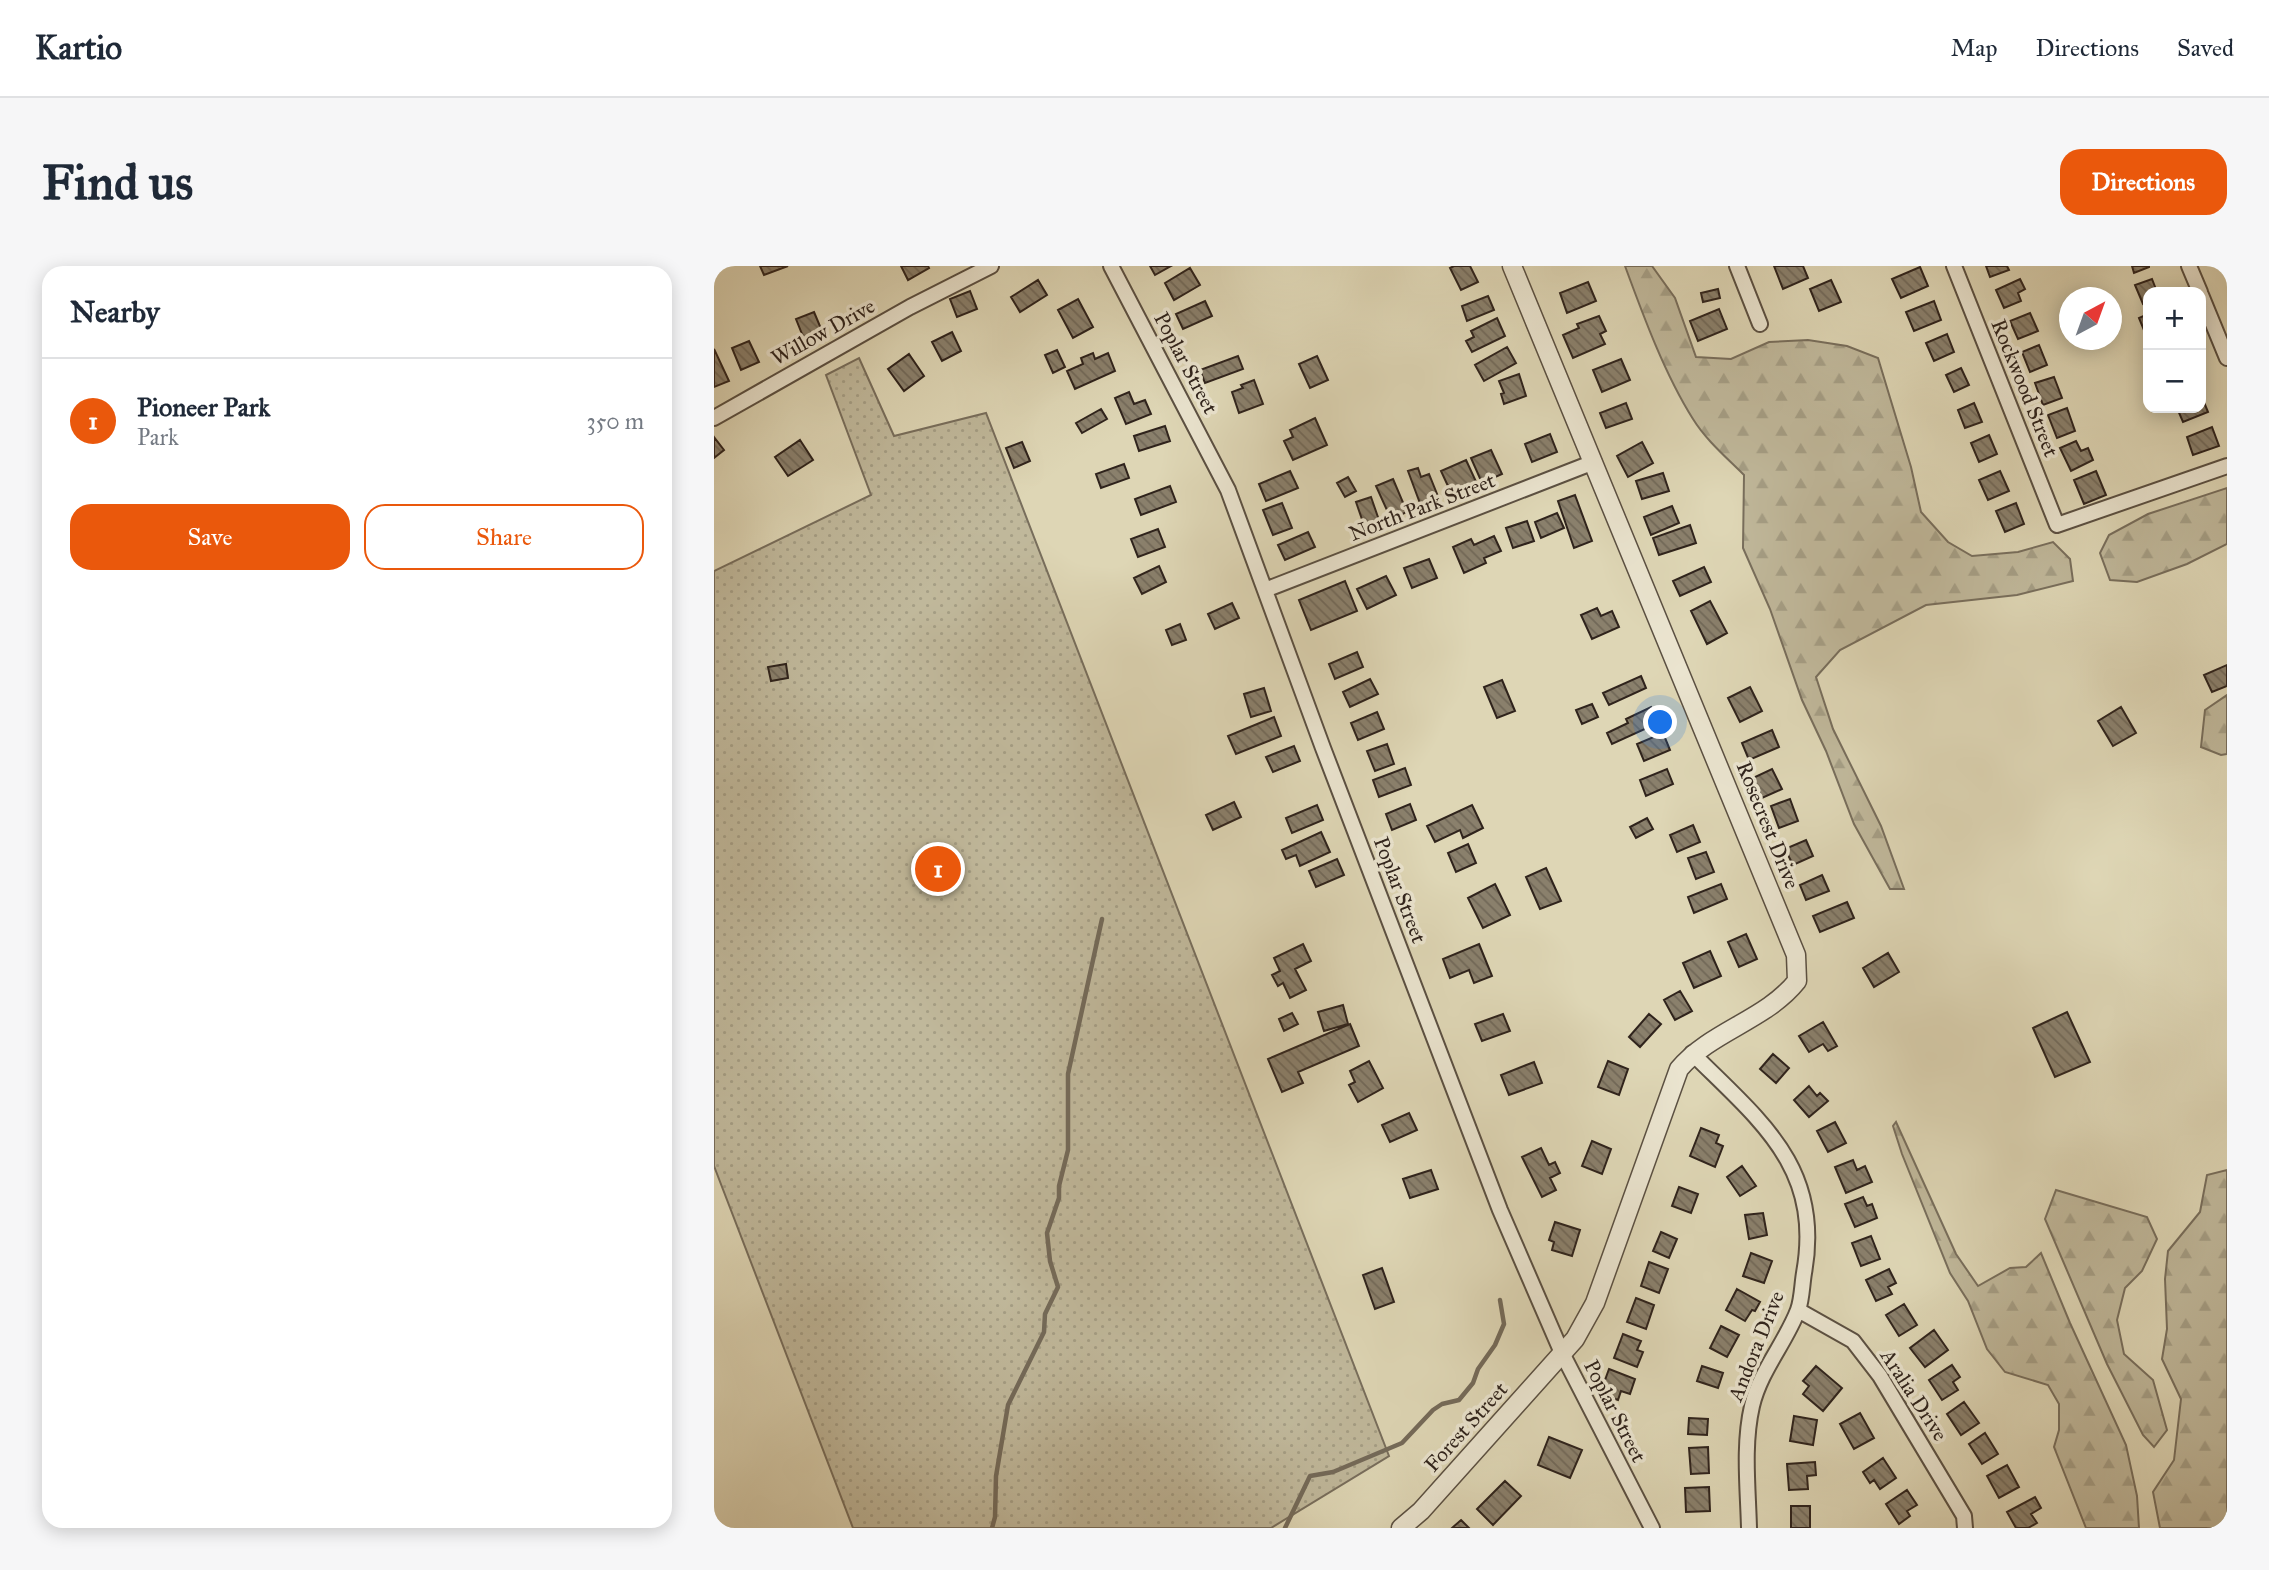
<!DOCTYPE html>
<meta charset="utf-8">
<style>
body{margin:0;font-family:"IM FELL Great Primer",serif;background:#f6f6f7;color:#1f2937}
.controls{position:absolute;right:21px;top:21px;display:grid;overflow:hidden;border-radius:14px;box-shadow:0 4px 18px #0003}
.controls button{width:63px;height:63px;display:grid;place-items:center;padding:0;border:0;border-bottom:2px solid #e0e1e3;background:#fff;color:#1f2937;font:35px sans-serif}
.compass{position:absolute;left:1345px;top:21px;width:63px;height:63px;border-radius:50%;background:#fff;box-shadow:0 4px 18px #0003;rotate:41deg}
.you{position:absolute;left:947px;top:457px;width:24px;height:24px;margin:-18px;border:5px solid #fff;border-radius:50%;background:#1a73e8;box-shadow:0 0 0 10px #1a73e833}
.badge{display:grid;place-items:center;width:46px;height:46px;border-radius:50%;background:#ea580c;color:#fff;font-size:23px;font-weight:700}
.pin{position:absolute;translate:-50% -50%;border:4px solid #fff;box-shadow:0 2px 7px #0006}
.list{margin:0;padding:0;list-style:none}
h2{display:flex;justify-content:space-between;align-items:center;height:91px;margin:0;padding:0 28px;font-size:30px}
h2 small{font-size:23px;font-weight:400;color:#747a83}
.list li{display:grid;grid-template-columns:46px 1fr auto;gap:21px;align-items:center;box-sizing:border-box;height:126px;padding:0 28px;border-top:2px solid #e0e1e3}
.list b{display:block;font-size:26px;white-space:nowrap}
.list p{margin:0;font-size:23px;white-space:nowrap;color:#747a83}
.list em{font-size:23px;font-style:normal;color:#747a83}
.actions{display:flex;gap:14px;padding:21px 28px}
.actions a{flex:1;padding:16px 0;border:2px solid #ea580c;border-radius:21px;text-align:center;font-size:24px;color:#ea580c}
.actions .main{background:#ea580c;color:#fff}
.map{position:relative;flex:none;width:1513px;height:1262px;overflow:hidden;border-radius:21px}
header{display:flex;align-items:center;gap:42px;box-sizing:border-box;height:98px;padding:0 35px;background:#fff;border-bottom:2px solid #e0e1e3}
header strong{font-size:33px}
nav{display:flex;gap:38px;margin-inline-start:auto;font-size:24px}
.intro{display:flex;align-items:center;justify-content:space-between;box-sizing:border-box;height:168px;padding:0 42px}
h1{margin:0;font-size:49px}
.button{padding:18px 32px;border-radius:21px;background:#ea580c;color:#fff;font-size:24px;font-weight:700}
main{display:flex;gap:42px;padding:0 42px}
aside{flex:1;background:#fff;border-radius:21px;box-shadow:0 4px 18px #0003}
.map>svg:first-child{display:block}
.forest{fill:url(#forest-firs);stroke:#786e5c;stroke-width:2}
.park{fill:url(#park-dots);stroke:#786e5c;stroke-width:2}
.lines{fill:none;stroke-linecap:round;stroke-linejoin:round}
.stream{stroke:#746a59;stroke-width:4.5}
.building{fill:url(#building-back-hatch);stroke:#2f231c;stroke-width:2}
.minor-casing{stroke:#5b5042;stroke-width:18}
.tertiary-casing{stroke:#5b5042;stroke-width:21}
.minor{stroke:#eae4cf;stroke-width:14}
.tertiary{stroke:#eae4cf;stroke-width:18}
.labels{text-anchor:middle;stroke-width:7;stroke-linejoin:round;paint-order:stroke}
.street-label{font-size:21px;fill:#2f231c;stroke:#eae4cf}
</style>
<header>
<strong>Kartio</strong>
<nav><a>Map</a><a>Directions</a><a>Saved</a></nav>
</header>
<div class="intro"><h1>Find us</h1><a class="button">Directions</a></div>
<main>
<aside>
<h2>Nearby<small></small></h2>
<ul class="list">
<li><span class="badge">1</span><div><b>Pioneer Park</b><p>Park</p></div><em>350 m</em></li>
</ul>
<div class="actions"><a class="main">Save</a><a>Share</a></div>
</aside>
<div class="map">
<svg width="1513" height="1262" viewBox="0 0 1513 1262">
<defs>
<pattern id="forest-firs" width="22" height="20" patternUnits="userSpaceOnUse" patternTransform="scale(1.75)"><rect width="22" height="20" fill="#c0b89b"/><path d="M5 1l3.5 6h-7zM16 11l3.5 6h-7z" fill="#a59e85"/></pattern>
<pattern id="park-dots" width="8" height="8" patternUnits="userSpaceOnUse" patternTransform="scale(1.75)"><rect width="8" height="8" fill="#c0b89b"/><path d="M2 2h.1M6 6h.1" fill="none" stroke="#a59e85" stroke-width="1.8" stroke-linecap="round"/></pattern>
<pattern id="building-back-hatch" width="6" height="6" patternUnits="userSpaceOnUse" patternTransform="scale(1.75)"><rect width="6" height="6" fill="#8a806c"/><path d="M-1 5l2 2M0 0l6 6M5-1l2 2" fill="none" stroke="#716858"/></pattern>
</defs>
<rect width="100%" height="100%" fill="#ded6b5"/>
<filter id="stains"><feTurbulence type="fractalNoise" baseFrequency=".00286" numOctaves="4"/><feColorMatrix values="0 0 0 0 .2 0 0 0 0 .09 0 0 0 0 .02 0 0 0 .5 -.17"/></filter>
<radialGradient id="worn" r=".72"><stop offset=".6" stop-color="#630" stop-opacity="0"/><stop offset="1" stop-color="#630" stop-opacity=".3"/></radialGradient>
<path class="forest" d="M911,0H938L961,32L982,91L1017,93L1055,76L1094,74L1133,80L1164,92L1197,201L1207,246L1234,276L1258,290L1304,286L1339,276L1356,293L1359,315L1303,329L1212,339L1126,384L1102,411L1119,463L1167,560L1190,623H1176L1140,558L1112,485L1088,434L1056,343L1029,282L1030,209C1012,191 992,174 979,153C951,109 929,49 911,0Z
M1513,222V278L1473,298L1423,316L1396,314L1386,287L1395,269L1434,248Z
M1513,429V488L1507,489L1487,481L1491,444Z
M1182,856L1242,988L1264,1020L1296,1002L1312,1001L1327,987L1356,1057L1412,1179L1423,1230L1425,1262H1372L1340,1181L1345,1164V1138L1334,1119L1291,1106L1273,1083L1254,1035L1236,1007L1188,888L1179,860Z
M1513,904V1262H1446L1439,1226L1460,1194L1467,1133L1448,1093L1453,1063L1451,1013L1454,985L1486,946L1493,909Z
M1342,924L1433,951L1443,973L1428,1005L1411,1022L1403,1054L1410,1088L1439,1114L1453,1164L1440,1181L1429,1169L1393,1098L1331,953Z"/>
<path class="park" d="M145,92L180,170L272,147L675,1190L557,1262H139L0,900V305L157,229L112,109Z"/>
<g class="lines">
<path class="stream" d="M278,1262L281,1251L282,1210L294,1139L330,1066L331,1048L344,1021L336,995L333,967L345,932V920L354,884V808L388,653
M571,1262L596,1210L619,1206L688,1177L719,1144L728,1138L745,1134L759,1117L764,1103L781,1079L790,1058L786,1034"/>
</g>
<path class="building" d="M46,0H74L50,9Z
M187,0H214L215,2L194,14Z
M436,0H457L441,9Z
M740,0H756L764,16L747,24L736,2Z
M1060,0H1089L1094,12L1069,23Z
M1272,0H1293L1295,4L1276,11Z
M1418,0H1435V1L1420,7Z
M1206,1L1214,20L1187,32L1178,13Z
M476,2L486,19L460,34L451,17Z
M1306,13L1311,23L1304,27L1307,35L1290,42L1282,24Z
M1438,13L1443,26H1434V36L1429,38L1421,19Z
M324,14L333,29L306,46L297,31Z
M1117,14L1127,36L1105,45L1096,23Z
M874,16L882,35L853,47L846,27Z
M1004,23L1006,32L989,36L987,27Z
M256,25L263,43L243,51L236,33Z
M774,30L780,44L753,55L748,40Z
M364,33L379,61L359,72L344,44Z
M491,35L498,50L469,63L462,48Z
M1220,35L1227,54L1200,65L1192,46Z
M1005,43L1013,63L984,75L976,55Z
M100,46L108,65L90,73L82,53Z
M1316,47L1324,65L1304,73L1296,55Z
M1434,48V68L1432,69L1425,52Z
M885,50L892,65L886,68L891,78L859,92L849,69L865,62L863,58Z
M783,52L791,70L758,86L752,75L760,71L757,65Z
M238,66L247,85L228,95L218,76Z
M1233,68L1240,86L1220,95L1212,77Z
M35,75L45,96L27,104L18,82Z
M1325,79L1333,99L1316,106L1308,86Z
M793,81L802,97L770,115L761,99Z
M0,83L15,115L0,121Z
M343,84L351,101L339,107L331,89Z
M379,87L381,93L394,87L401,105L361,123L353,105L369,98L367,92Z
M195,88L210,110L190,125L174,103Z
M524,90L529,103L491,117L486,104Z
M603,90L614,114L596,122L585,98Z
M907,93L916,114L888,126L879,104Z
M1247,102L1255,119L1240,126L1232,109Z
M805,108L812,130L790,138L787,128L790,127L785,115Z
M1340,111L1348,132L1329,139L1321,117Z
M540,114L549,138L525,147L518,126L529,122L527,119Z
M415,126L420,138L431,134L437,148L412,158L401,132Z
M1487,129L1494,146L1469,156L1463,142H1487Z
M912,137L918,153L892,162L886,147Z
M1260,137L1268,156L1251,162L1244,144Z
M1353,142L1361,165L1343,172L1334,149Z
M387,143L393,153L368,167L362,157Z
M601,152L613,179L579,194L570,175L579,171L576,164Z
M451,160L456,175L425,185L420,170Z
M1498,161L1505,180L1479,189L1473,171Z
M836,168L843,186L818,196L811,178Z
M1275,169L1283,188L1265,196L1257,177Z
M0,171L10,184L0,192Z
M86,174L99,194L74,210L61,191Z
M1362,175L1367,185L1374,182L1379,194L1357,205L1346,182Z
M308,176L316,195L300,202L292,182Z
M928,176L939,197L914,211L903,190Z
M777,184L788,208L768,217L757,192Z
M752,194L764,220L739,231L727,205Z
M410,198L415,212L387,222L382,208Z
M704,202L707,211L715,208L725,233L707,240L694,205Z
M576,205L584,222L552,235L545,218Z
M1286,205L1295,225L1274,234L1265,214Z
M1382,205L1392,229L1370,238L1360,214Z
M949,207L955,225L928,233L922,215Z
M634,211L642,225L631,231L623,217Z
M679,213L693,246L677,253L662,220Z
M456,220L462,236L427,249L421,233Z
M861,229L878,275L860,282L844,235Z
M657,231L666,257L651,262L642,236Z
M568,237L578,262L559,269L549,244Z
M1302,237L1310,258L1291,266L1282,245Z
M958,240L965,257L937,269L930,251Z
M843,247L850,262L827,272L821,256Z
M813,255L820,275L799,282L792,262Z
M976,259L982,277L945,289L939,272Z
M444,263L451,281L424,291L417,273Z
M594,266L601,281L571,294L564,279Z
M780,270L787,285L770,292L772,297L750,307L739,281L757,273L760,279Z
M715,293L723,312L698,322L690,302Z
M445,300L452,316L428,328L420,312Z
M990,301L997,316L966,330L959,315Z
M672,310L682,329L653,343L643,323Z
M631,315L643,345L597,364L585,334Z
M996,335L1013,367L993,378L977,345Z
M518,337L525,352L501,363L494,348Z
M883,342L887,350L898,345L905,361L878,373L867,349Z
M466,358L472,374L458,379L452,364Z
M643,386L649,401L621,413L615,398Z
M72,398L74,412L57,415L54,401Z
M1513,399V420L1498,426L1490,409Z
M927,410L932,422L895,439L889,427Z
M656,413L664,428L636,441L629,426Z
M788,414L801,445L783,452L770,421Z
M1036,421L1048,445L1026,456L1014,432Z
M550,422L557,445L537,451L530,428Z
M878,438L884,451L868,458L862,444Z
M937,441L944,457L898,478L893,467L914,457L912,453Z
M1407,441L1422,467L1399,480L1384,455Z
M663,446L670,463L644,474L637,457Z
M560,451L567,470L522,488L514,470Z
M1058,464L1065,481L1035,494L1028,477Z
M949,467L956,484L930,495L923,478Z
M673,478L680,498L661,505L653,485Z
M580,480L586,495L559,506L552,491Z
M691,502L697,519L665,531L659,514Z
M953,503L959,518L932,530L926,514Z
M1058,503L1068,523L1048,532L1039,512Z
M1076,533L1084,555L1065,562L1057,540Z
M520,536L527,551L499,564L492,549Z
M696,538L702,554L678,564L672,548Z
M603,539L609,554L578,567L572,552Z
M758,539L769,562L749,572L746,564L721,576L713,560Z
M933,552L939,563L922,572L916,561Z
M979,559L986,576L963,586L956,569Z
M607,566L616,586L586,600L582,589L572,593L568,584Z
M1092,574L1099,590L1079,599L1071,583Z
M754,578L762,597L742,606L734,587Z
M992,586L1000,606L982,613L974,592Z
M623,593L630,609L602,621L595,605Z
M832,602L847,635L826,643L812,611Z
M1108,609L1115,625L1092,634L1086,619Z
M781,618L796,649L769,662L754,632Z
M1007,618L1013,633L980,647L974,631Z
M1133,636L1140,652L1106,666L1099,650Z
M1032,668L1043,693L1025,701L1014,676Z
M589,678L597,695L581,703L592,724L576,732L569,717L564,720L558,709L566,705L560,692Z
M765,678L778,710L760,717L755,704L736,712L729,693Z
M996,685L1007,710L980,722L969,697Z
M1174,687L1185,706L1160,721L1149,702Z
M966,725L978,745L961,754L950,734Z
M629,739L634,758L610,765L604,746Z
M1353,746L1376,796L1341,811L1319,762Z
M578,747L584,758L570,765L565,753Z
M789,748L796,765L768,775L761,758Z
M935,748L947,758L926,781L915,771Z
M1109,756L1123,780L1114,785L1109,778L1095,786L1085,770Z
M636,758L645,780L584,806L589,817L568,826L554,793Z
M1059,788L1075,802L1062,817L1046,803Z
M655,795L669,822L644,836L635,819L641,816L636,805Z
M894,795L914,803L905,829L884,821Z
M820,796L828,817L795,829L787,809Z
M1095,820L1103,830L1106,827L1114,835L1095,851L1080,834Z
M695,847L703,864L676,876L668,859Z
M1121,856L1132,877L1114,886L1103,865Z
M987,862L1005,869L1002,877L1009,880L1001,901L976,890Z
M878,875L897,883L888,908L868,900Z
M827,882L835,899L841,896L846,907L836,912L842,924L828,931L808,891Z
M1139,894L1143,904L1151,900L1158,916L1132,927L1121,901Z
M1028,900L1042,920L1026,930L1013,911Z
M717,904L724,923L696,932L689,913Z
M965,921L984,928L977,947L958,940Z
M1149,931L1153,940L1158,938L1163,952L1141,961L1131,938Z
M1049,947L1053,969L1035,973L1031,949Z
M841,956L866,964L858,990L838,984L840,976L835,974Z
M947,966L963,973L955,992L939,985Z
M1157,970L1166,993L1147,1000L1138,977Z
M1037,987L1058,995L1050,1017L1029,1010Z
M935,996L954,1003L945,1027L927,1020Z
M668,1002L680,1036L661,1043L649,1009Z
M1175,1003L1182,1017L1174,1021L1178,1028L1162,1035L1152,1014Z
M1023,1023L1046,1036L1041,1045L1038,1044L1031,1055L1012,1044Z
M922,1032L940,1039L932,1063L913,1056Z
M1190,1038L1203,1059L1185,1070L1172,1049Z
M1007,1060L1025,1069L1013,1091L996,1082Z
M1220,1064L1234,1084L1211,1101L1196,1082Z
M909,1068L927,1075L923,1084L929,1086L923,1101L900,1092Z
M1238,1099L1246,1111L1239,1116L1244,1124L1228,1134L1215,1114Z
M988,1100L1009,1107L1004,1122L983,1115Z
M1102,1100L1128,1122L1109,1145L1089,1128L1095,1120L1089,1115Z
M895,1103L921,1113L916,1128L907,1125L904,1134L886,1128Z
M1250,1136L1265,1157L1247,1169L1233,1148Z
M1146,1147L1160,1172L1140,1183L1126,1158Z
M1080,1150L1103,1154L1099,1179L1076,1175Z
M975,1152L994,1153L993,1169L974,1168Z
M1271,1167L1284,1188L1268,1198L1255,1178Z
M835,1171L868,1184L856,1212L824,1199Z
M994,1181L995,1207L977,1208L975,1182Z
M1169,1192L1182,1212L1166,1223L1160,1214L1156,1217L1149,1206Z
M1101,1196L1102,1209L1093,1210L1094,1223L1075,1224L1073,1198Z
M1293,1199L1305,1221L1285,1232L1273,1210Z
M791,1215L807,1230L779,1259L763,1243Z
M995,1221L996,1245L972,1246L971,1222Z
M1193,1224L1203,1239L1193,1245L1196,1250L1185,1258L1172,1238Z
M1321,1231L1327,1242L1317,1248L1323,1257L1314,1262H1302L1293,1246Z
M1077,1240H1096V1262H1077Z
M747,1254L755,1262H738Z"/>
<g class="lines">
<g class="minor-casing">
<path id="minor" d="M397,0L514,224L609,482L786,944L848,1087L938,1262
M1023,0L1046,58
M1240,0L1343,259L1513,200
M1475,0L1486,26
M1487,29L1513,92
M0,152L196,41L277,0
M551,324L880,196
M978,787C1046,855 1109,901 1090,1007C1088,1019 1088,1033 1084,1044C1072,1076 1046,1105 1038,1140C1029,1179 1034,1222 1035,1262
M1084,1044L1139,1075L1166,1110L1250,1250L1251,1262"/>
</g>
<g class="tertiary-casing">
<path id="tertiary" d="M687,1262L707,1245L861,1073L881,1037L965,803C997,765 1052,754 1083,715L1082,689L798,0"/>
</g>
<use href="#minor" class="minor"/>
<use href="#tertiary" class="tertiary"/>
</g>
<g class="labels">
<g class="street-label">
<text transform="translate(109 66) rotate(-29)" y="7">Willow Drive</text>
<text transform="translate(472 97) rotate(62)" y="7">Poplar Street</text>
<text transform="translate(1311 122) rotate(68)" y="7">Rockwood Street</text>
<text transform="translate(708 241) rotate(-21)" y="7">North Park Street</text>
<text transform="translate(1054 559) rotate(68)" y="7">Rosecrest Drive</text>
<text transform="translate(686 624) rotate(69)" y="7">Poplar Street</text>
<text transform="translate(1042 1080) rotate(-68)" y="7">Andora Drive</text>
<text transform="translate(1200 1129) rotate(57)" y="7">Aralia Drive</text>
<text transform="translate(901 1145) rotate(63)" y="7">Poplar Street</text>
<text transform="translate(752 1161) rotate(-48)" y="7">Forest Street</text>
</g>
</g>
<rect width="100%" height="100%" filter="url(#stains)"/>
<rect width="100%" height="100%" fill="url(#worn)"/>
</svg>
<div class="controls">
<button>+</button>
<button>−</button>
</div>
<svg class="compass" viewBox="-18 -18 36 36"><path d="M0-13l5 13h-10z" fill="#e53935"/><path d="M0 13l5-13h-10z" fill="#747a83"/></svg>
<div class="you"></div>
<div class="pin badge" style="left:224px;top:603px">1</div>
</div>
</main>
